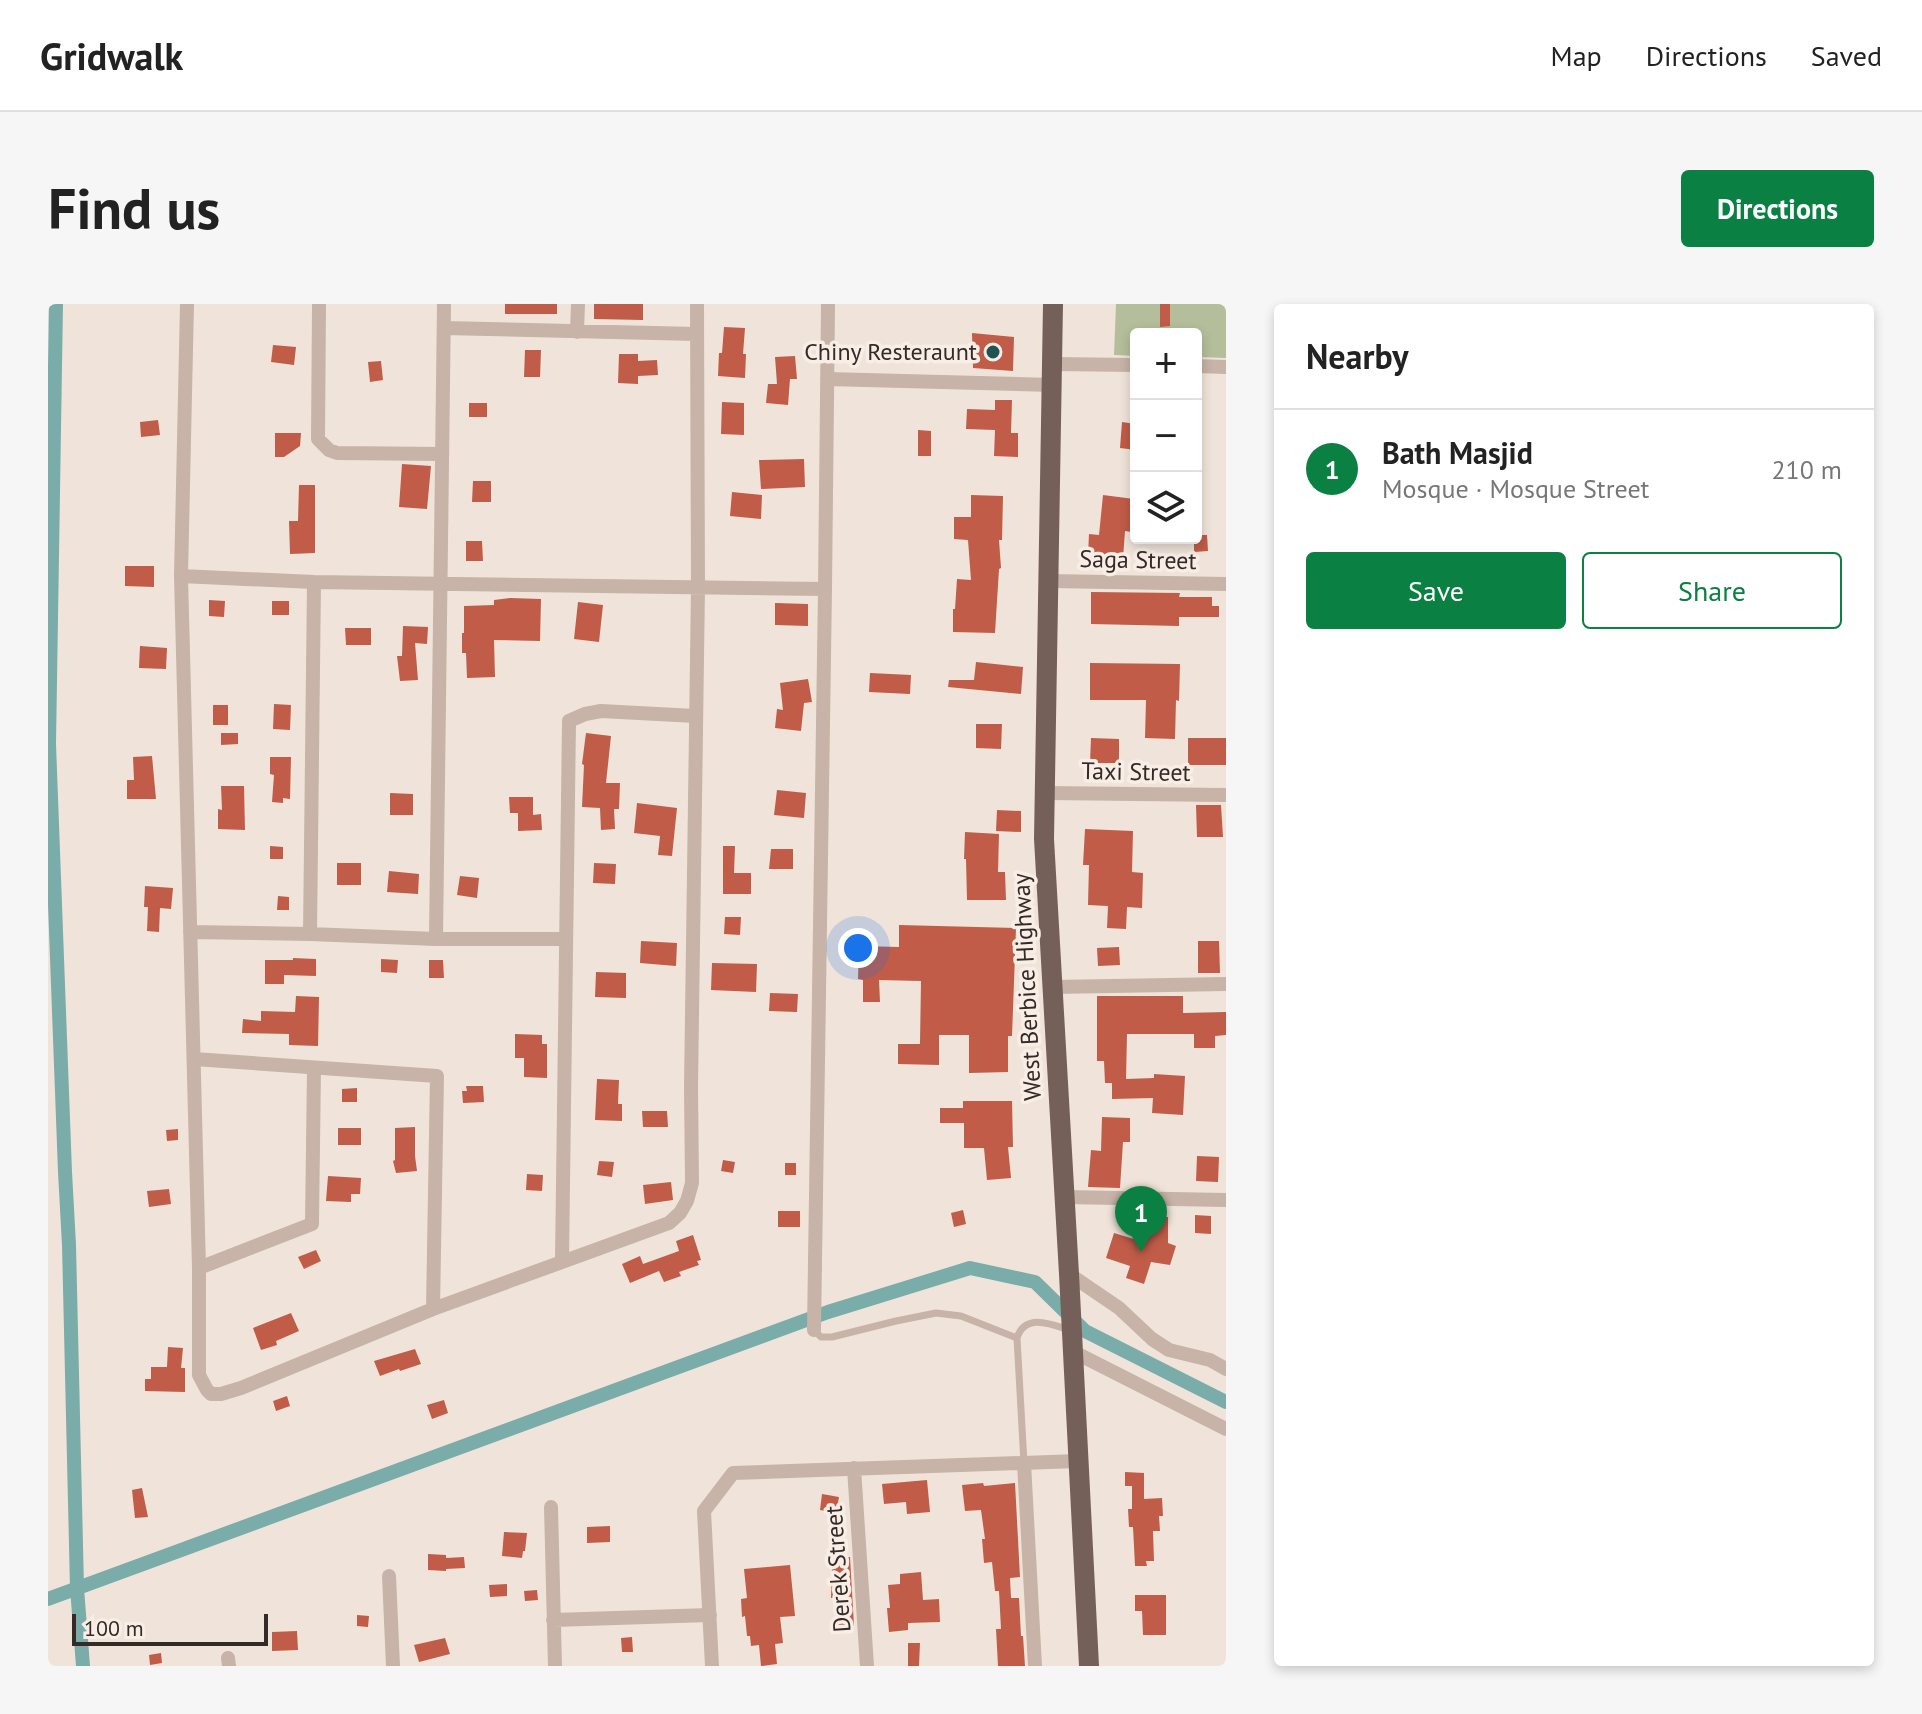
<!DOCTYPE html>
<meta charset="utf-8">
<style>
body{margin:0;font-family:"PT Sans",sans-serif;background:#f6f6f6;color:#222}
.controls{position:absolute;right:24px;top:24px;display:grid;overflow:hidden;border-radius:8px;box-shadow:0 4px 12px #0003}
.controls button{width:72px;height:72px;display:grid;place-items:center;padding:0;border:0;border-bottom:2px solid #e0e0e0;background:#fff;color:#222;font:40px sans-serif}
.scale{position:absolute;left:24px;bottom:20px;width:196px;box-sizing:border-box;padding-left:8px;border:4px solid #342a27;border-top:0;font-size:22px;line-height:28px;white-space:nowrap;color:#342a27;-webkit-text-stroke:6px #f8eee6;paint-order:stroke}
.you{position:absolute;left:810px;top:644px;width:28px;height:28px;margin:-20px;border:6px solid #fff;border-radius:50%;background:#1a73e8;box-shadow:0 0 0 12px #1a73e833}
.badge{display:grid;place-items:center;width:52px;height:52px;border-radius:50%;background:#0b8043;color:#fff;font-size:26px;font-weight:700}
.pin{position:absolute;translate:-50% -66px;filter:drop-shadow(0 2px 4px #0008)}
.pin::after{content:'';position:absolute;top:42px;width:28px;height:24px;background:inherit;clip-path:polygon(0 0,100% 0,50% 100%)}
.list{margin:0;padding:0;list-style:none}
h2{display:flex;justify-content:space-between;align-items:center;height:104px;margin:0;padding:0 32px;font-size:34px}
h2 small{font-size:26px;font-weight:400;color:#767676}
.list li{display:grid;grid-template-columns:52px 1fr auto;gap:24px;align-items:center;box-sizing:border-box;height:120px;padding:0 32px;border-top:2px solid #e0e0e0}
.list b{display:block;font-size:30px;white-space:nowrap}
.list p{margin:0;font-size:26px;white-space:nowrap;color:#767676}
.list em{font-size:26px;font-style:normal;color:#767676}
.actions{display:flex;gap:16px;padding:24px 32px}
.actions a{flex:1;padding:18px 0;border:2px solid #0b8043;border-radius:8px;text-align:center;font-size:28px;color:#0b8043}
.actions .main{background:#0b8043;color:#fff}
.icon{flex:none;width:44px;height:44px;fill:none;stroke:currentColor;stroke-width:2;stroke-linecap:round;stroke-linejoin:round}
.map{position:relative;flex:none;width:1178px;height:1362px;overflow:hidden;border-radius:8px}
header{display:flex;align-items:center;gap:48px;box-sizing:border-box;height:112px;padding:0 40px;background:#fff;border-bottom:2px solid #e0e0e0}
header strong{font-size:38px}
nav{display:flex;gap:44px;margin-inline-start:auto;font-size:28px}
.intro{display:flex;align-items:center;justify-content:space-between;box-sizing:border-box;height:192px;padding:0 48px}
h1{margin:0;font-size:56px}
.button{padding:20px 36px;border-radius:8px;background:#0b8043;color:#fff;font-size:28px;font-weight:700}
main{display:flex;gap:48px;padding:0 48px}
aside{flex:1;background:#fff;border-radius:8px;box-shadow:0 4px 12px #0003}
.map>svg:first-child{display:block}
.green{fill:#b5be9b}
.lines{fill:none;stroke-linecap:round;stroke-linejoin:round}
.canal{stroke:#7aacaa;stroke-width:14}
.building{fill:#c05c48}
.lane{stroke:#c7b3a7;stroke-width:7}
.street{stroke:#c7b3a7;stroke-width:14}
.primary{stroke:#756059;stroke-width:20}
.poi-dot{fill:#1f5453;stroke:#f8eee6;stroke-width:3}
.labels{text-anchor:middle;stroke-width:7;stroke-linejoin:round;paint-order:stroke}
.poi-label{font-size:24px;fill:#342a27;stroke:#f8eee6;text-anchor:end}
.street-label{font-size:24px;fill:#342a27;stroke:#f8eee6}
</style>
<header>
<strong>Gridwalk</strong>
<nav><a>Map</a><a>Directions</a><a>Saved</a></nav>
</header>
<div class="intro"><h1>Find us</h1><a class="button">Directions</a></div>
<main>
<div class="map">
<svg width="1178" height="1362" viewBox="0 0 1178 1362">
<rect width="100%" height="100%" fill="#f0e4da"/>
<path class="green" d="M1068,0H1178V54L1148,53V30H1088V52L1066,51Z"/>
<g class="lines">
<path class="canal" d="M8,0L1,440L17,868L21,941L29,1284L35,1362
M0,1295L780,1008L922,964L987,978L1037,1027L1178,1098"/>
</g>
<path class="building" d="M457,0H509V10H457Z
M546,0H595V16L546,15Z
M1112,0H1122V22L1112,23Z
M676,23L697,24L695,50H698L697,74L670,72L671,49H674Z
M924,29L966,33L965,67L925,64Z
M225,41L248,43L246,61L223,58Z
M477,46H493L492,73H476Z
M571,50H590V57L609,56L610,71L590,72V80L570,79Z
M747,52L749,75H742L740,101L718,99L720,80H729L727,53Z
M333,57L335,76L322,78L320,58Z
M947,96H964L963,129H970V153L946,152L947,126L918,125L919,105L947,106Z
M674,98L696,99V131L673,130Z
M421,99H439V113H421Z
M110,116L112,131L93,133L92,118Z
M1074,118L1088,120V146L1072,144Z
M870,126L883,127V152H870Z
M227,129H253L252,142L236,153H227Z
M756,155L757,183L713,185L711,156Z
M354,160L383,162L379,205L351,203Z
M425,177H443V198H424Z
M251,181H267V249L242,250L241,217H250Z
M684,188L714,191L713,215L682,212Z
M923,191L955,192L954,236H951L953,264L951,265L947,329L905,328V305H907L909,275L923,276L920,236L906,235V213H923Z
M1055,191L1086,195L1083,228L1077,227L1075,254L1040,251L1041,230L1051,231Z
M1148,231H1159L1160,247L1146,248V234H1148Z
M418,237H434L435,257H418Z
M77,262H106V283L77,282Z
M1043,288L1132,289L1131,293H1164V302H1171V313H1131V322L1043,320Z
M462,294L493,295L492,337L446,336L447,373L419,374L418,349H414V329H416V302L446,301V296Z
M161,296L177,297L176,313L161,312Z
M224,297H241V311H224Z
M530,298L555,301L551,338L526,335Z
M727,299L760,300V322L727,321Z
M355,322L380,323L379,340L367,339L370,376L352,377L349,352H354Z
M297,324H323V341H298Z
M92,342L119,344L118,365L91,364Z
M928,358L975,363L973,390L900,383L901,376H926Z
M1042,359L1132,360L1131,397L1128,396L1127,435L1097,434L1098,396H1042Z
M822,369L863,371L862,390L821,388Z
M760,375L764,398L756,399L753,427L727,424L729,405L735,406L732,379Z
M226,400L243,401L242,426L225,425Z
M165,401H180V421H165Z
M928,420H954L953,445L928,444Z
M173,429H190V440L173,441Z
M538,429L563,432L558,479H572L571,505H566L567,525L553,526L552,504L534,503L536,461L534,460Z
M1043,434L1071,435V459H1042Z
M1140,434H1178V461H1140Z
M104,452L108,495H79V476H86L85,453Z
M222,453H243L242,495L235,494V499L224,498L226,471L222,470Z
M173,482H196L197,526L170,525V505L174,506Z
M729,486L758,489L756,514L726,511Z
M342,489L365,490V511H342Z
M461,493H485V511L493,510L494,526L470,527V509H462Z
M589,499L629,504L624,552L610,551L612,532L586,529Z
M1148,501H1173L1175,533H1149Z
M949,506L973,507V528L948,527Z
M1037,525L1085,527L1084,568L1095,569L1094,604L1079,603L1078,625L1059,624L1060,602L1040,601L1041,561H1035Z
M917,528L951,530L950,568H957L958,596H919L918,555H916Z
M222,542L235,543V555H222Z
M675,542H687L686,569H703V590H675Z
M723,545H745V565H721Z
M289,559H313V581H289Z
M546,559L568,560L567,580L545,579Z
M341,567L371,570L370,590L339,588Z
M412,572L431,574L429,594L409,591Z
M97,582L125,584L123,605L112,604L111,628L99,627L100,603H96Z
M230,592L241,593V606H229Z
M677,613H693L692,631L676,630Z
M851,621L968,624L964,732H960V768L921,769V731H891V761L850,760V740H872L873,677L831,676L832,698H815V676L810,675L811,642L851,643Z
M593,637L629,639L628,662L592,659Z
M1150,637H1171L1172,669H1150Z
M1071,643L1072,661L1050,662L1049,644Z
M245,654L268,655V672L236,671V680H217V656H245Z
M333,655L350,656L349,669L333,668Z
M381,656H395L396,674H381Z
M664,659L709,660L708,688L663,686Z
M548,668L578,669V694L547,693Z
M722,689L750,690L749,708L721,707Z
M248,692L271,693L270,742L241,741V730L194,729L195,715L213,717V707L247,708Z
M1049,692H1135V709L1178,708V731L1167,732V744H1146V730H1079L1078,775L1106,774V770L1137,772L1135,811L1104,809L1105,794L1064,795V779H1057L1056,757H1049Z
M467,730L494,731V740H499V774L476,773V754H467Z
M549,775L571,776L570,800H574V817L547,816Z
M418,782H435L436,798L415,799L414,787H419Z
M309,784V798H294V785Z
M915,797H964L965,843H960L963,874L939,876L936,844H916V819H892V804H915Z
M594,807H619L620,823H595Z
M1054,813L1082,814V838H1075L1072,884L1040,883L1043,846L1053,847Z
M367,823V852L369,867L348,869L345,857L347,856V824Z
M290,824H313V841H290Z
M130,825V836L119,837L118,826Z
M1149,852L1171,853L1170,878L1148,877Z
M675,856L687,858L685,869L673,867Z
M551,857L566,858L564,873L549,871Z
M737,859H748V871H737Z
M479,870L495,871L494,887L478,886Z
M280,872L313,874L312,890H303V898L278,897Z
M623,878L625,896L597,900L595,881Z
M121,885L123,900L101,903L99,887Z
M915,906L918,920L906,923L903,909Z
M730,907H752V923H730Z
M1147,911L1163,912V930L1147,929Z
M1101,913H1120V939L1128,942L1122,961L1103,958L1096,980L1078,974L1082,962L1058,954L1066,929L1089,936L1092,925L1100,928Z
M645,931L653,956L649,957L651,961L631,968L633,972L616,978L611,967L582,979L574,960L592,952L595,960L631,947L628,937Z
M268,946L273,957L256,965L250,953Z
M243,1009L251,1027L228,1037L229,1041L213,1046L205,1024Z
M120,1043L135,1044L133,1064H137V1088L97,1087V1075H103V1063H119Z
M367,1045L373,1060L352,1067L351,1065L332,1072L326,1057Z
M239,1092L242,1102L228,1107L225,1097Z
M396,1096L400,1109L384,1115L379,1101Z
M1077,1168L1096,1169V1195L1114,1194L1115,1212H1111L1112,1227H1105L1106,1257H1098L1099,1262H1087L1085,1223H1081L1080,1205H1084V1182H1077Z
M879,1176L882,1208L859,1210L858,1198L836,1200L834,1180Z
M935,1179L936,1182L967,1179L972,1273L962,1274L963,1294H971L973,1332H975L977,1362H950L948,1325H953L951,1287H947L944,1258L936,1259L934,1235H937L933,1206L917,1207L914,1181Z
M94,1184L100,1213L87,1214L84,1186Z
M774,1190L791,1193L788,1209L772,1206Z
M562,1222V1238L539,1239V1223Z
M456,1228L479,1229L477,1247H475L474,1254L454,1252Z
M380,1250L398,1251V1254L416,1253L417,1264L398,1265V1267L380,1266Z
M787,1253H802L806,1322L789,1323L786,1294H783L784,1265H787Z
M742,1261L747,1312L732,1313L735,1339L727,1340L729,1360L713,1362L711,1341L703,1342L702,1332H699L697,1312L694,1313L693,1295L699,1294L696,1265Z
M873,1268L875,1296L891,1295L892,1318L860,1319V1326L841,1328L839,1304H842L840,1281L852,1280V1270Z
M459,1280V1292L442,1293L441,1281Z
M489,1286L490,1296L477,1297L476,1287Z
M1087,1291H1118V1331H1095L1094,1307H1087Z
M309,1311L321,1312L320,1323L309,1322Z
M249,1327L250,1346L224,1347V1328Z
M584,1333L585,1348H574L573,1334Z
M397,1334L402,1350L371,1358L366,1341Z
M860,1339H872L871,1362H860Z
M113,1349L114,1359L102,1361L101,1351Z"/>
<g class="lines">
<path class="lane" d="M766,1026L773,1033H784L848,1017L888,1009L913,1012L969,1034
M976,1159L969,1034C977,1009 1003,1020 1021,1026"/>
<path class="street" d="M139,0L133,272L151,964V1071L159,1086L163,1090H173L193,1084L385,1005L621,919L632,909L639,897L644,879L643,783L650,283L649,0
M271,0L270,135L281,146L289,149L394,150
M396,24L648,30
M529,28L530,0
M1004,60L1088,61
M1148,62L1178,63
M779,75L1004,81
M133,272L266,278L777,285L780,0
M1001,277L1178,280
M997,489L1178,491
M142,628L262,630L388,635H518
M262,630L266,278
M388,635L396,0
M1006,683L1178,680
M146,755L389,772L385,1005
M1016,893L1178,896
M514,958L521,417L537,410L553,407L647,412
M151,964L264,920L266,764
M1021,970L1071,1004L1104,1035L1121,1046L1162,1056L1178,1065
M766,1026L777,285
M1024,1047L1178,1125
M976,1159L987,1362
M806,1164L819,1362
M503,1203L507,1362
M341,1272L345,1362
M505,1316L662,1311
M180,1354L181,1362
M664,1362L656,1207L685,1169L1030,1157"/>
<path class="primary" d="M1005,0L996,535L1021,970L1041,1362"/>
</g>
<circle class="poi-dot" cx="945" cy="48" r="8"/>
<g class="labels">
<g class="poi-label">
<text x="929" y="56">Chiny Resteraunt</text>
</g>
<g class="street-label">
<text transform="translate(1090 256) rotate(1)" y="8">Saga Street</text>
<text transform="translate(1088 468) rotate(1)" y="8">Taxi Street</text>
<text transform="translate(979 683) rotate(-93)" y="8">West Berbice Highway</text>
<text transform="translate(790 1265) rotate(-94)" y="8">Derek Street</text>
</g>
</g>
</svg>
<div class="controls">
<button>+</button>
<button>−</button>
<button><svg class="icon" aria-label="layers" viewBox="0 0 24 24"><path d="M12 4l9 5-9 5-9-5zM3 14l9 5 9-5"/></svg></button>
</div>
<div class="scale">100 m</div>
<div class="you"></div>
<div class="pin badge" style="left:1093px;top:948px">1</div>
</div>
<aside>
<h2>Nearby<small></small></h2>
<ul class="list">
<li><span class="badge">1</span><div><b>Bath Masjid</b><p>Mosque · Mosque Street</p></div><em>210 m</em></li>
</ul>
<div class="actions"><a class="main">Save</a><a>Share</a></div>
</aside>
</main>
